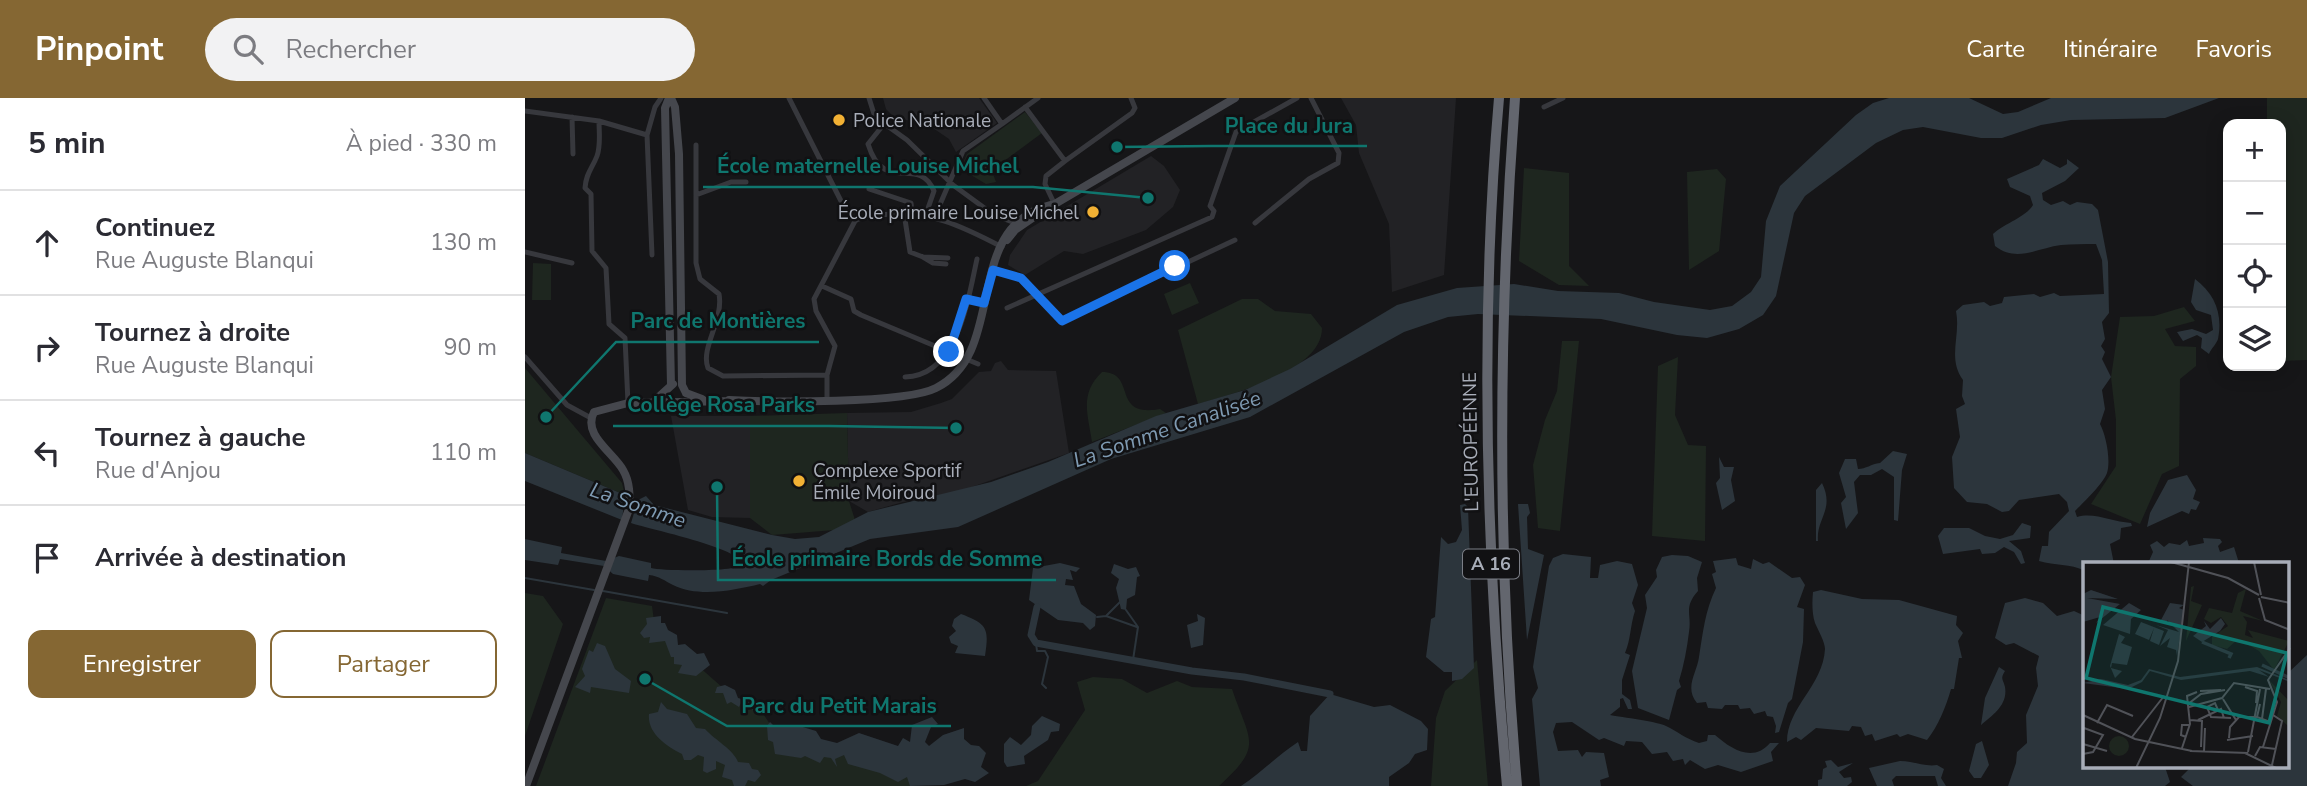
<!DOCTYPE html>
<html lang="fr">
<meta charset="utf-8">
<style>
body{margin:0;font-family:"Nunito Sans",sans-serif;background:#f2f2f3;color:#2b2b33}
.controls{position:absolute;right:21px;top:21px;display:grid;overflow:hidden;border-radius:14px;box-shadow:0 4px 18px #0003}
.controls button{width:63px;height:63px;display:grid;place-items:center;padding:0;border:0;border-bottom:2px solid #e1e1e2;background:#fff;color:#2b2b33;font:35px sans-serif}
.stop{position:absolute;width:21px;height:21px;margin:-16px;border:5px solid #1a73e8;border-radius:50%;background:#fff}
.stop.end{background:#1a73e8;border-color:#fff;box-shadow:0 2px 7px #0008}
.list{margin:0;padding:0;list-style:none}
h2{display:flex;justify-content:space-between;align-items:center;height:91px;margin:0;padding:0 28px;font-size:30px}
h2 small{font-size:23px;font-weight:400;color:#7c7c81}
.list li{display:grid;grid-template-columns:46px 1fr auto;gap:21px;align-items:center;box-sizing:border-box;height:105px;padding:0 28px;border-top:2px solid #e1e1e2}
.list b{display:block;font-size:26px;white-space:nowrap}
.list p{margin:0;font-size:23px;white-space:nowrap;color:#7c7c81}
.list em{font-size:23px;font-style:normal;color:#7c7c81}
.actions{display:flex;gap:14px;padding:21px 28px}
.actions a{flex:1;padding:16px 0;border:2px solid #856733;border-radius:14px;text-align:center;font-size:24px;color:#856733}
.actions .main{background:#856733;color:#fff}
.icon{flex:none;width:38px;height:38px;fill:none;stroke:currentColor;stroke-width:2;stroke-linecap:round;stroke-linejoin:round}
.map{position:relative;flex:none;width:1782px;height:688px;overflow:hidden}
header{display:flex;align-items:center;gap:42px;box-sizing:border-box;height:98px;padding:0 35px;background:#856733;color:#fff}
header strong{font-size:33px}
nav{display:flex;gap:38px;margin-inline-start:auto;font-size:24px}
.search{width:490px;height:63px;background:#f2f2f3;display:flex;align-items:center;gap:18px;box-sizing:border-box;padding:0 24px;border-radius:38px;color:#7c7c81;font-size:26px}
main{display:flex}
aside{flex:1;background:#fff}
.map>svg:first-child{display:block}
.built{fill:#222225}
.green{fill:#1e261f}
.water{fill:#2c353c}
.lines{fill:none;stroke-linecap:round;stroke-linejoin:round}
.stream{stroke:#2c353c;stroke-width:2}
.canal{stroke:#2c353c;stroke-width:7}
.street{stroke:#37383d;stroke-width:5}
.secondary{stroke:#45474d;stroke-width:8}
.highway{stroke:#63666e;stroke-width:10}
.route{stroke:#1a73e8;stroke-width:9}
.poi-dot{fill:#f2b134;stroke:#111113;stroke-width:2.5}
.labels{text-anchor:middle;stroke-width:5;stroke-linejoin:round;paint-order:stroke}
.shield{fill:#111113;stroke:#7b7e86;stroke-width:2}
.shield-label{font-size:18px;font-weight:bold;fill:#a8adb8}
.poi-label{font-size:19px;fill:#a8adb8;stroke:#111113;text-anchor:start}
.street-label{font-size:19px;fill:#a8adb8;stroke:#111113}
.water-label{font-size:21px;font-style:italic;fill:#7f9bb3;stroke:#111113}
.inset-river{fill:none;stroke:#2c353c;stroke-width:3.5}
.inset-road{fill:none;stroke:#505258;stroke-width:2}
.view{fill:#0f766e;fill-opacity:0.15;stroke:#0f766e;stroke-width:3.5}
.inset-edge{fill:none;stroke:#a8adb8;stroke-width:3.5}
.leader{fill:none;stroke:#0f766e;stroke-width:2.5}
.callout-dot{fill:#0f766e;stroke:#111113;stroke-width:2.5}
.callout-label{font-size:21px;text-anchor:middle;font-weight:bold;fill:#0f766e;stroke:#111113;stroke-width:5;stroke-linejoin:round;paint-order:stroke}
</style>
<header>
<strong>Pinpoint</strong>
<div class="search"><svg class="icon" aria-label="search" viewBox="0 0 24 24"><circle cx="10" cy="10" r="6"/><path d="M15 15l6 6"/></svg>Rechercher</div>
<nav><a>Carte</a><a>Itinéraire</a><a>Favoris</a></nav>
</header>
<main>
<aside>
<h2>5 min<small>À pied · 330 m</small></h2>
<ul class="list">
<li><svg class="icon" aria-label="ahead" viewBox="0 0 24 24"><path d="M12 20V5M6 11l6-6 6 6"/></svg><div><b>Continuez</b><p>Rue Auguste Blanqui</p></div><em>130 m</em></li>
<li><svg class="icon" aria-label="right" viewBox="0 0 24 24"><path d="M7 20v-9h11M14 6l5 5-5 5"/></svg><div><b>Tournez à droite</b><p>Rue Auguste Blanqui</p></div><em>90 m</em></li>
<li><svg class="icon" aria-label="left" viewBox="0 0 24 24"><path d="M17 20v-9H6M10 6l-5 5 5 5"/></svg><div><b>Tournez à gauche</b><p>Rue d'Anjou</p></div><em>110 m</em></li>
<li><svg class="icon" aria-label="arrive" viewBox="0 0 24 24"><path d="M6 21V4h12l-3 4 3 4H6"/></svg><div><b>Arrivée à destination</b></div></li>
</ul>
<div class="actions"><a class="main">Enregistrer</a><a>Partager</a></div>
</aside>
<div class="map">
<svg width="1782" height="688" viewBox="0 0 1782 688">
<rect width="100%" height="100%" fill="#161618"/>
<path class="built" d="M358,0H454L472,25L431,54L424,41L402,26L370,20L361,11Z
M816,0H931L919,177L867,194L864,126L834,55L831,27Z
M626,58L639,68L655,92L648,109L621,132L558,156L539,153L500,177L483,167L485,157L502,132Z
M476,263L483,272L531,273L544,355L424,397L378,404L343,414L324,403L322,315L386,314L416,305L427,301L454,274L466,273L470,265Z
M146,318H225V420L187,419L163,412Z"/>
<path class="green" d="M1742,0H1782V262L1756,263V26H1742Z
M500,14L517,35L471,69L468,76L471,84L461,86L446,77L438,65L442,56Z
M999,70L1044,75V168L1064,188L1034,187L994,163Z
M1192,71L1201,81L1194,153L1164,172L1162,74Z
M8,165L26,166V202H7Z
M665,185L674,205L647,217L639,196Z
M717,201H733L750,213L786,216L797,230C797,274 708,295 673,306L653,232Z
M1659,209L1670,223L1640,231L1650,248L1671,249V268L1655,281L1654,368L1637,376L1615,426L1566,406L1591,368V322L1586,279L1595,219L1629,218Z
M1037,243H1054L1035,433L1013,430L1008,367L1020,322L1032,293Z
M1153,259L1150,317L1163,347L1181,348L1180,443L1127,438L1133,268Z
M0,270L97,385L100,397L0,355Z
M577,274C613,274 585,320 635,311L641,315L567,344C563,316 554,296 577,274Z
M322,315L324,403L330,422L310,432L247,437L225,420V318Z
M0,495L18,498L38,526L0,638Z
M81,500L127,508L130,530L206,597L233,608L256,643L402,668L385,688H11Z
M952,562L963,688H906L911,620L920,593Z
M568,579L597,581L622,595L652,583L667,589L707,591C725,644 739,647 694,688H501L513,683L560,612L552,584Z"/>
<path class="water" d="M1364,0H1444L1478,16L1493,14L1526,0H1694L1640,20L1546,22L1516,27L1477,40H1456L1398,29L1378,32L1351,45L1280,98L1269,115L1251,198L1238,217L1214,231L1182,240L1152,237L1076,221L953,216L923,219L879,234L725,319L586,361L433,429L345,441L246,482L238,488L235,486C210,492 174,500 148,487C140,483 134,478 124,477L123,483L88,476L79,468L35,461L33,467L0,462V441L37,449L36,455L81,463L94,458L126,465V470C137,473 209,474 220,467C213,449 127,432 106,425L113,402L121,398L129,407L247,437L270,441L294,439L343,414L466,384L523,364L631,318L720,292L765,271L872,207L932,190L989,186L1033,193L1094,195L1129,204L1185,212L1207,208L1226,194L1236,179L1241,123L1255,88L1331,17L1348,5Z
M1518,61L1535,70L1542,66V61L1554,70L1540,83L1517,95L1518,102L1526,107L1538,103L1545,107L1552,104L1567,106L1573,112L1583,164L1584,215L1577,224L1580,241L1576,248L1580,254L1577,261L1586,279L1577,292L1580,311L1575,326C1581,337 1586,362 1582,375C1578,386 1558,405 1550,413L1552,419C1570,414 1587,424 1606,425L1607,428L1596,430L1595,441L1585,446L1589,466H1560V473C1545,465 1530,468 1514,463L1517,448H1523L1524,434L1544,413L1542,404L1534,396L1494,402L1484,413L1477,414L1462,406L1442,404L1429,390L1427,359L1435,339L1431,311L1440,306L1437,298L1438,282C1422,260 1436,238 1431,213L1438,207L1459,204L1465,208L1477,205L1479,199L1509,196L1515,199L1529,195L1535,198L1579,196L1577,162L1571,146C1559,146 1547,146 1536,147C1512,150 1492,165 1470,148L1468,136C1480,125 1501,119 1508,107L1505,98L1485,89L1482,81L1514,67Z
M1670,181C1690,196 1698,216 1693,241C1692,245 1686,251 1684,256L1676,250L1677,240L1672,237L1658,243L1652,234L1667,231L1681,236L1688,232L1686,217L1671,212L1666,204Z
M1368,353L1382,356L1377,372L1373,423L1369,422V379L1357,371L1346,377H1335L1329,384L1333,415L1321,431L1316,405L1321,399L1314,375L1320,361H1331L1333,371C1341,371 1346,366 1355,365Z
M0,355L100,397L97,422L0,383Z
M1194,359L1199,369H1209L1206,382L1210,403L1197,412L1191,385L1195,380Z
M1662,377L1671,392L1668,401L1675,404L1671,412L1666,411L1664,416L1657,413L1622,429L1625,415L1643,382Z
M1297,385C1310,412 1291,420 1293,443H1291V392Z
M940,406L943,409L949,570L937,581L927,583V574H919L901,559L906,521L910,519L916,439L923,446L931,444L937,432L935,407Z
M993,406H1003L1005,415L1002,419L1003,451L1019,457L1002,542Z
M1497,425L1506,428L1505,440L1484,443L1496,453L1500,465L1496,466L1489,454L1479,449L1470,455L1457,456L1455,451L1418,456L1413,438L1419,430H1444L1460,438L1475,441L1488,437Z
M1678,440L1695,441L1697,444L1693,448L1695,454L1709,449L1714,465L1627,466L1624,463L1628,454L1625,447L1632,443L1639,449L1644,445L1655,447L1662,442L1664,448L1679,445Z
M1038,456L1066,459L1065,480H1073L1075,467L1092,463L1107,466L1113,487L1107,505L1110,513C1105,528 1106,541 1100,555L1105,557L1097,582V596L1105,602L1107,611H1103L1098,600L1095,601V609L1085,617C1096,619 1135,624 1141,628C1152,633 1161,641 1174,645L1182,643L1183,637H1190C1206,651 1228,665 1245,645H1254L1246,654L1248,663L1216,674L1193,667L1180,671L1165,662L1160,667L1158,661L1148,663L1142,654L1127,656L1117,644L1101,643L1099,648L1079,640L1074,642L1047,624L1031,625L1028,634L1033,653L1053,652L1057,659L1061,654L1079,655L1084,679L1075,682L1076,688H1015L1007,601L1013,590L1008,569L1024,468L1028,460Z
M1147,457L1163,458L1177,464L1172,480L1173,493C1158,510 1167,515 1164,534C1162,550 1159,567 1154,583L1156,589L1152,592L1144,622L1113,610L1107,573L1122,510L1120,497L1132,479L1131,472L1137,459Z
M1211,460L1213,467L1226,471L1228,461L1238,466L1244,464L1267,480L1275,479L1280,487L1272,509L1279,511L1278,544L1267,601L1263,605L1254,634L1250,635L1251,628L1248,619L1242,618L1240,613L1229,616L1225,610L1215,611L1213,607H1200L1197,611L1183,610L1181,604L1172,605C1159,589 1172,575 1174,559C1178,534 1180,513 1191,490L1187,476L1191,474L1188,463Z
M535,465L555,470L551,474L545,472L548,482L541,481L540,487L549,488L556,506L571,517L570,528L565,532L558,525L533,522L504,502L508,470Z
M589,466L603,471L611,469L615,478L612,479L610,497L602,501L601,512L596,511L591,490L594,481L586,475Z
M1296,492L1337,501L1374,502L1432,518L1431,527L1438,535L1433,543L1437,560H1434L1429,591H1426C1421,609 1413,628 1402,642L1383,636L1375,639L1372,636L1350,643L1347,636L1340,638L1336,629L1327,628L1324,633L1291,630L1276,642L1271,639L1262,644C1262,609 1298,588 1300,551C1300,544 1293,532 1290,525C1287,516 1287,504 1288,494Z
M1500,500L1518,505L1532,518L1549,513L1560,518V669H1640L1645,684L1640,688H1483L1491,665L1492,654L1502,645L1501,617L1513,588L1511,570L1514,558L1489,545L1481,547L1470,540L1480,505Z
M436,516C463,526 464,531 460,558L430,555L433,548L426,545L424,539L431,533L427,528L429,521Z
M672,516L680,520L678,547L666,550L662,527L673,523Z
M136,518V525H140L143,532L152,537L153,547L160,546L172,556L179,555L185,567L171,578L153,575L157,567L149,566V559H146L140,543L124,545L125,539L119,540L115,535L122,526L121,520Z
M72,545L80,548L90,571L106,583L104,595L66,589L65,595L50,589L60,578L57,571L64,552L68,554Z
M1782,557V688H1668L1656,679L1666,669H1763V575Z
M1474,569L1480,573C1475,581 1478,581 1480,589C1483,607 1468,617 1456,627L1460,600Z
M200,587L210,592L213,600L225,604L231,602L236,607L235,611L230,613L216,605L214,609L206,604L202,606L198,595H190L192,589Z
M805,596L849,609L865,607L896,623L903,631L902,652L890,656L884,665L864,679V688H716C737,674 752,658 773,644L776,653H782L785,618Z
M136,604L142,611L162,616L171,630L180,631C191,643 208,651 213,664L224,665L227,671L233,672L236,677L230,684L223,682L220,688H209L207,682L197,679L200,667L191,663V671L182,675L178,673L179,659L173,657L166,662H159L157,656C141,648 122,635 124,616L133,614Z
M517,618L535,626L534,633L526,634L523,642L499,658L500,666L482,669L479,664V646L485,639L496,647L506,637L507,628Z
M407,619L413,626L406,629L400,644L404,648L418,637L439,630V641L446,647L454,648L461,655L456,669L464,675L450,684L440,681L419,687L385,688L382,679L373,684L355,675L323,666L319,657L310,661L312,669L306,660L299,659L295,665L280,658L276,660L250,656L248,644L243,642L242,628L245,624L249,628L271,627L291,633L296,641L312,645L334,635L373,648L378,640L385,644L387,627Z
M1457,643L1464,667L1456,680H1449L1444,673L1451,646Z
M1306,662L1313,669L1328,665L1314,674L1319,680L1326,679L1327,684L1322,688H1293V682L1297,681L1298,671L1302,669L1300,663Z
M1375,663C1388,663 1400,669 1412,667L1419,671L1416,680L1421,688H1413L1410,678H1371L1367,682L1369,688H1352L1344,670Z"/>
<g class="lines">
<path class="stream" d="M0,480L69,492
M78,493L202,515
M601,512L613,529L608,562
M581,518L612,529
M572,519L581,518L595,504
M511,545L512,553H520L523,559L517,586L521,590"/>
<path class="canal" d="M512,509L506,537L511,545L667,573L719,579L805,596"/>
<path class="street" d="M264,0L317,105L330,123
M344,0L350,19L382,42L428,87L469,117L490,125
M459,0L477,26L513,0
M500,9L540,63L607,15L610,10L606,0
M1019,9L1038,0
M0,13L74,23L122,37L127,157
M47,19L48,56
M74,23C74,35 76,47 72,58C67,71 61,75 60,90L66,96L67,153L81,170L84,226L100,240L103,305
M359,26L343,46C359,98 394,56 409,93L401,116
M122,37L130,9L136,0
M171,47V165L175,181L194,196C199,222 175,250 183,270L198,278L302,277
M344,91L386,105L387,114
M171,97L206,84H221
M529,105L520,86L521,78L540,63
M379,115L385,154L398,159L423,160
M410,118L438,53L477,26
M730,125L784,81L813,65L814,55L786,0
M0,154L47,165
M398,159L408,165L421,166
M468,172L496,180L537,223L710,142
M297,188L326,201L329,213L336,217L453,266
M441,201L459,205
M482,210L687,119L689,113L685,108L711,34L772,0
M0,259L42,307L66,320
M380,279C433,278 443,201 452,161
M302,301V277L310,248L291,213L289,201L330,123C337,118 347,119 356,117C402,111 437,128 477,149"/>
<path class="secondary" d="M144,0L140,10L146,287
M146,0L150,9L154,56L157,287L161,295
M523,110L710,0
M482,142L490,132L509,119
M161,295L177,301
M204,302C245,304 380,306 411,290C485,253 435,129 526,107
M127,305L148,286
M1,688L104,411C105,397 105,384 98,372C88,354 57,337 69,314L103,305L209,303"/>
<path class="highway" d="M974,0C954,229 961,459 982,688
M990,0C973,230 972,458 992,688"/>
</g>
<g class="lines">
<path class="route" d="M424,254L441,201L459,205L468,172L496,180L537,223L650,168"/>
</g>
<g class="poi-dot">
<circle cx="314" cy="22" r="7"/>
<circle cx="568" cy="114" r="7"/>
<circle cx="274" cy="383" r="7"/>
</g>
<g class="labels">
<rect class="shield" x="938" y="451.5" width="56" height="29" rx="5"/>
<g class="shield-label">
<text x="966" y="472">A 16</text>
</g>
<g class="poi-label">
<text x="328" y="29">Police Nationale</text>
<text x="554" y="121" text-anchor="end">École primaire Louise Michel</text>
<text x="288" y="379">Complexe Sportif<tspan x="288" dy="22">Émile Moiroud</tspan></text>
</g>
<g class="street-label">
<text transform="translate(945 344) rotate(-91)" y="7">L'EUROPÉENNE</text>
</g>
<g class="water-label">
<text transform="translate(642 331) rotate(-19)" y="7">La Somme Canalisée</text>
<text transform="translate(113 407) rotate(19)" y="7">La Somme</text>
</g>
</g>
<g transform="translate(1558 464)">
<rect width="206" height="206" fill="#161618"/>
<path d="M111,24L108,39L119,43L103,79L108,25ZM163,27L157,49L180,59L160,54L164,60L162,73L170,76L165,68L206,79L191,108L176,89L155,77L144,87L129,83V75L145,64L138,55L128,61L121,57L126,46L149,51L155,31ZM186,118L206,139V165L194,154L198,140ZM26 184a10 10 0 1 1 20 0a10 10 0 1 1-20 0Z" fill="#1e261f"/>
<path d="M8,28L35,37L4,36L37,42L13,61L17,55L0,60V32ZM46,41L58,48L48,57L47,72L20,63ZM87,41L101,43L96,46L101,48L94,94L93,88L84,85L87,76L77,84L85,68L73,63L96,70L84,58L94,47L83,60L78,58ZM138,56L142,62L137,69L119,80L110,74L123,64L121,59L127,67ZM58,60L81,69L76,83L67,79L71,66L66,78L52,72ZM36,72L42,75L38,81L49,85L44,103L29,101L28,106L39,109L32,116L27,104ZM174,105L206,118L207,120L176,108L186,115L167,109L98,118L67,109L59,120L45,127L0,121L18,117L45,123L58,118L66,107L97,115Z" fill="#2c353c"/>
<path class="inset-river" d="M119,80L148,92L146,96M179,103L207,116"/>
<path class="inset-road" d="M88,0L145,16L176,33M171,0L178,33M178,35L207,41M176,36L182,58L207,68M162,125L174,129L173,141M117,129L138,128M140,137L153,158M105,142L118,132L142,128M177,142L174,155L187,160M106,145L139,136L151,121L187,127M135,148L132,141L124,145L128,155L148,156M0,153L52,177L109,189M179,157L183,127M107,158L119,159L118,185M115,158L138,147L141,156M14,161L24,143L50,154M49,175L81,134M103,175L98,173L99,163H106M146,176L147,165L156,155H174M144,178L170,174M0,182L24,189M180,185L194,140L185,118L207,86M99,186L107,162L104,134L114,130M107,189L165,191M121,190L122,166M165,190L177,127M162,191L193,206M0,192L10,190L20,173L1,166M172,194L177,185L193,187M189,203L199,159L190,153M53,206L77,156L95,99L106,0"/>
<path class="view" d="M20,45L204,91L186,161L3,116Z"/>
<rect width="206" height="206" class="inset-edge"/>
</g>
<path class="leader" d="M592 49L686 48H842M623 100L508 89H178M21 319L91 244H294M431 330L304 328H88M192 389L193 482H531M120 581L202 628H426"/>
<g class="callout-dot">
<circle cx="592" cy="49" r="7"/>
<circle cx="623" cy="100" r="7"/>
<circle cx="21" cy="319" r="7"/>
<circle cx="431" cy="330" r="7"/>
<circle cx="192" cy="389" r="7"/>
<circle cx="120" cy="581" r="7"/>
</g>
<g class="callout-label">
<text x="764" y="35">Place du Jura</text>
<text x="343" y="75">École maternelle Louise Michel</text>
<text x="193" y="230">Parc de Montières</text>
<text x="196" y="314">Collège Rosa Parks</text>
<text x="362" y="468">École primaire Bords de Somme</text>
<text x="314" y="615">Parc du Petit Marais</text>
</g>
</svg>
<div class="controls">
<button>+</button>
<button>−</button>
<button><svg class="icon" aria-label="locate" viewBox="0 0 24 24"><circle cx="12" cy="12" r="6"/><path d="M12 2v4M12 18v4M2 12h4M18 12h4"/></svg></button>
<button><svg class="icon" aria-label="layers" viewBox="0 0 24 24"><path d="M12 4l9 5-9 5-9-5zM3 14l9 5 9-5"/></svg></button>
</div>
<div class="stop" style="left:650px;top:168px"></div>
<div class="stop end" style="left:424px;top:254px"></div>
</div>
</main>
